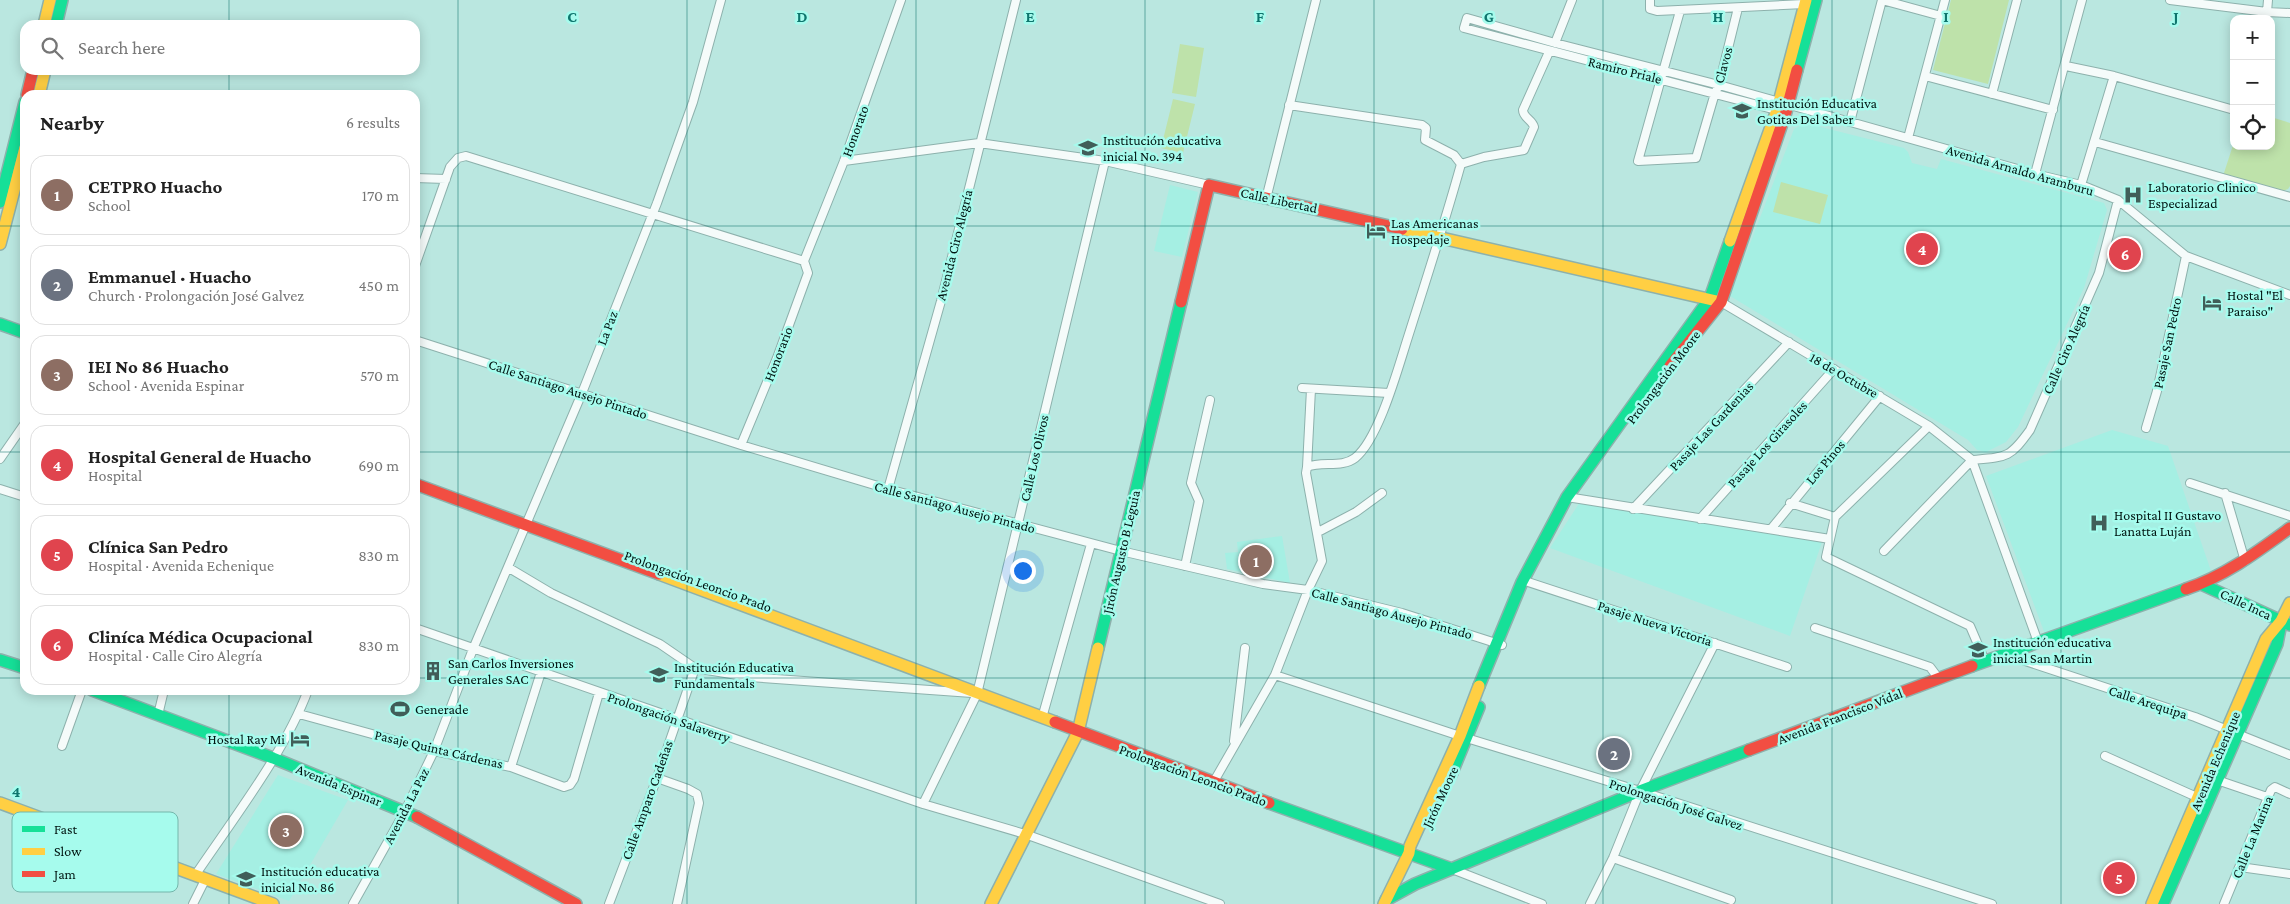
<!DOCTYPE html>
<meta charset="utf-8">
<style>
body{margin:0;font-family:"Crimson Pro",serif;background:#f6f6f6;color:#222}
.controls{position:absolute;right:15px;top:15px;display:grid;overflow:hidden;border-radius:10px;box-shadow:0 2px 12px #0003}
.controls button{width:45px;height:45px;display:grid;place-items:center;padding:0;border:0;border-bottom:1px solid #e0e0e0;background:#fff;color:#222;font:25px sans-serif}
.you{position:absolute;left:1022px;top:570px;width:18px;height:18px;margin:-12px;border:4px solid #fff;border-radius:50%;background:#1a73e8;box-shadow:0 0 0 8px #1a73e833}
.badge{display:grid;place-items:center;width:32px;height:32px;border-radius:50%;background:#ea580c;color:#fff;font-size:16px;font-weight:700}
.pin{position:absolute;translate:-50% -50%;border:2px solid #fff;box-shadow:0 1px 5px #0006}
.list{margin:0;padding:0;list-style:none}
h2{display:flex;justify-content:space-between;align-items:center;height:65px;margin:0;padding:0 20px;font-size:21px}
h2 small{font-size:16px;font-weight:400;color:#767676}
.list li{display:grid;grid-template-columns:32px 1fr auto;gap:15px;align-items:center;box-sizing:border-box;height:80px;margin:0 10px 10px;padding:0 10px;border:1px solid #e0e0e0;border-radius:15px}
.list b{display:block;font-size:19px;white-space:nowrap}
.list p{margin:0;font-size:16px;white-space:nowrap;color:#767676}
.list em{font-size:16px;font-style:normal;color:#767676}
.icon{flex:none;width:28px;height:28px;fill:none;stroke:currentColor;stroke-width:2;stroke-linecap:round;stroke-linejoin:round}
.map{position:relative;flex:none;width:2290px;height:904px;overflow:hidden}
.search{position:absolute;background:#fff;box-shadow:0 2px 12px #0003;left:20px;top:20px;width:400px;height:55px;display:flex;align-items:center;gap:12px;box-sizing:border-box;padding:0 18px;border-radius:15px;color:#767676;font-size:19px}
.panel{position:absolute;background:#fff;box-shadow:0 2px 12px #0003;left:20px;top:90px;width:400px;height:605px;border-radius:15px}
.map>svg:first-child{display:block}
.built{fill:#a5efe3}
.green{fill:#bee2aa}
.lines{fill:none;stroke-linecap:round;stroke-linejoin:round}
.street-casing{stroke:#8db1ac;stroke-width:10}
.fast-casing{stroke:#8db1ac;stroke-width:14}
.slow-casing{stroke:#8db1ac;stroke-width:14}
.jam-casing{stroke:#8db1ac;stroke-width:14}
.street{stroke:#f5fbfa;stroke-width:8}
.fast{stroke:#16e098;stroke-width:11}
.slow{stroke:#ffcf43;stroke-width:11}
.jam{stroke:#f24e42;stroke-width:11}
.grid{fill:none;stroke:#0f766e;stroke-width:1;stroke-opacity:0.55}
.labels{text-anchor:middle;stroke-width:5;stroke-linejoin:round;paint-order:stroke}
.street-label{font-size:14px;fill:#001411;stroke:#a6fbed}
.poi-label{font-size:14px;fill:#001411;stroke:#a6fbed;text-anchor:start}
.key{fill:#a6fbed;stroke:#74b6ab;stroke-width:1}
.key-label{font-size:14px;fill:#001411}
.grid-label{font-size:16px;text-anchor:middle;font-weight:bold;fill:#0f766e;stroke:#a6fbed;stroke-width:5;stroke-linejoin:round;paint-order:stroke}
</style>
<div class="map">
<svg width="2290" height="904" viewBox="0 0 2290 904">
<rect width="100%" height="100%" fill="#bae7e0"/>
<path class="built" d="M1805,123L1904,148L1908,152L1912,163L1937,169L1941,159L2104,203L2107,210L2084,288L2018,427L2006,442L1986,452L1977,450L1968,440L1730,296L1794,129Z
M1170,185L1198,192L1182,257L1154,251Z
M2112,430L2168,446L2211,571L2045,634L1986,476Z
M1580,502L1822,542L1790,636L1550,548Z
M1282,536L1290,583L1227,569L1225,553L1238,552L1237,542Z
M278,775L348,800L289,901L216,874Z"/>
<path class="green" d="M1951,0H2009L1988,84L1933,70Z
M1180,44L1204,48L1196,97L1172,93Z
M1173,99L1195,104L1183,153L1161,148Z
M2271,117L2290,123V186L2288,189L2280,192L2223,176L2234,142V146H2271Z
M1781,182L1828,195L1820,224L1773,212Z"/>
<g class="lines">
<g class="street-casing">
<path id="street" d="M1650,0V9L1657,11L1804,4
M1882,0L1941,16
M2170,0L2267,12L2266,19
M2268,0L2267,12L2290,13
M1680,11L1638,161L1696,158L1715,93L1719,85L1738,8
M1555,43L1572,0
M2066,66L2114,76L2234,110
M1925,76L2053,110
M1992,94L2017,0
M1289,105L1422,125L1426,128L1425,140L1454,155L1461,164
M1780,111L1464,28L1467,18L1555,43L1719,85L2035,174L2081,185L2118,200L2186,256L2290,295
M1850,122L1882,0
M1908,138L1945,0
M2095,142L2290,197
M844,161L979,143L1105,161L1209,185
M1461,164L1484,157L1524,150L1534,127C1532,119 1523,118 1523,110L1549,52
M2035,174L2082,0
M415,178L446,179
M2081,185L2114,76
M1266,199L1316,0
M804,261L844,161L901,0
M415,266L450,167L458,158L466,156L804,261
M1721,302L1929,426L1972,460
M415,340L741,445L888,489L1121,551L1263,584L1308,590L1402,613L1502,645
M1302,388L1389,393
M2146,428L2157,391L2186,256
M741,445L777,358L808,273L804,261
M0,459L25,423
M1972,460C2007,457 2010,458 2030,430L2099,273L2118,200
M1972,460L2038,642
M1307,467L1311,389
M2190,483L2290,516
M0,489L25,497
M888,489L941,301L1016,0
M2225,493L2245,561
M1567,497L1830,539
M1790,503L1835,517L1929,426
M1633,509L1789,342
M1835,517L1826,557L1970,626L1985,661
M1700,519L1834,369
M1771,529L1880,396
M1318,532L1356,512L1382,493
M1884,551L1972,460
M1185,566L1199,501L1191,483L1210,400
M509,568L551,593L660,644L695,668L749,677L972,693
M1522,580L1787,667
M415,628L923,804L1025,834L1220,904
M1815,628L1930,667L1939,679
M2004,654L2195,717L2290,755
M1275,675L1460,736L1640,791L1992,904
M299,714L434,751L511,767L564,787L570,785L574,779L599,693
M158,715L164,690
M1042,718L1091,544
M1234,741L1245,648
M62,746L82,690
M2105,756L2199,798
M511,767L541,672
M657,778L688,789L697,794L699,803L677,904
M2217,780L2267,797
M1213,783L1275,675L1308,590L1322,561L1306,473L1307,467C1322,461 1342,468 1355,458C1379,439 1398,368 1408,337C1426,280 1445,222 1461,164
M923,804L977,694L1105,161
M1613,858L1731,900
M2240,867L2290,874
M1452,869L1542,904
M196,874C233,819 285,752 308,690
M193,904L206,878
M353,904L405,811L434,751L473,649L582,393L657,203L693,102L721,0
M609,904L657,778L695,668
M1590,904L1613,858L1640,791L1715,643
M2224,904L2271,790L2275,787L2290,794"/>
</g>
<g class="fast-casing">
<path id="fast" d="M56,25L62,0
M1797,70L1816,0
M0,202L25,102
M0,324L25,333
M2201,584L2290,625
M1098,648L1181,302
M0,660L25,668
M1972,666L2186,589
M1479,686L1522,582L1567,497L1710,298L1730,241
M92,690L273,758L417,817
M1451,775L1479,707
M1269,803L1452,869
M1386,900L1415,884L1640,791L1749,750
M2163,904L2277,644L2281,623"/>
</g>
<g class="slow-casing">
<path id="slow" d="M44,25L50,0
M39,95L45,70
M1402,229L1721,302
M1730,241L1777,110L1806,0
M0,244L25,148
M659,574L1055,722
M0,803L273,904
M991,904L1078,732L1098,648
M1384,904L1409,853L1410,846L1460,736L1479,686
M2152,904L2266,639L2281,621L2290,603"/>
</g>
<g class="jam-casing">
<path id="jam" d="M27,95L33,70
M1181,302L1209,185L1402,229
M1670,366L1721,302L1786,112L1797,70
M415,484L659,574
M2186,589C2225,576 2257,552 2290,528
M1055,722L1269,803
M1749,750L1972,666
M417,817L576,904"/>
</g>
<use href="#street" class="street"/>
<use href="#fast" class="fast"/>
<use href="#slow" class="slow"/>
<use href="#jam" class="jam"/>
</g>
<path class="grid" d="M229,0V25M458,0V904M687,0V904M916,0V904M1145,0V904M1374,0V904M1603,0V904M1832,0V904M2061,0V904M229,70V95M0,226H25M415,226H2290M0,452H25M415,452H2290M0,678H25M415,678H2290M229,690V904"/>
<defs>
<g id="school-bare" transform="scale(1.5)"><path d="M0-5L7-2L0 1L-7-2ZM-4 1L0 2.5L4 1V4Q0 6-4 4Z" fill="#415e59" stroke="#a6fbed" stroke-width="2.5" paint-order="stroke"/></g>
<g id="hospital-bare" transform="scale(1.5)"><path d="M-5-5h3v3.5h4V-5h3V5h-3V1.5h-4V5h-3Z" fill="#415e59" stroke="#a6fbed" stroke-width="2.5" paint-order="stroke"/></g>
<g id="hotel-bare" transform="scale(1.5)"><path d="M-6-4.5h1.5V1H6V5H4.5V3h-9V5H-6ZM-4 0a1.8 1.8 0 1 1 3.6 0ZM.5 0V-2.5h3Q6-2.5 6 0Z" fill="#415e59" stroke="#a6fbed" stroke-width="2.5" paint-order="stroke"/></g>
<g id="building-bare" transform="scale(1.5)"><path d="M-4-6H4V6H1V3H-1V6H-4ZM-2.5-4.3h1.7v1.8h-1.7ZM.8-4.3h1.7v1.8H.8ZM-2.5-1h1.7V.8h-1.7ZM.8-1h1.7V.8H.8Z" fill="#415e59" stroke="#a6fbed" stroke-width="2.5" paint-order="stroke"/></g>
<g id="stadium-bare" transform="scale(1.5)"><path d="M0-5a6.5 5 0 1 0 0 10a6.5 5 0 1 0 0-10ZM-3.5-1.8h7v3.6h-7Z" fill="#415e59" stroke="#a6fbed" stroke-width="2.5" paint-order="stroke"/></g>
</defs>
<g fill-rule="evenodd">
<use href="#school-bare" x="1742" y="111"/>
<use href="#school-bare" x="1088" y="148"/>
<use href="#hospital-bare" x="2133" y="195"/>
<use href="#hotel-bare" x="1376" y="231"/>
<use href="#hotel-bare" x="2212" y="303"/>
<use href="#hospital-bare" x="2099" y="523"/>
<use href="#school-bare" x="1978" y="650"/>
<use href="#building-bare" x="433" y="671"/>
<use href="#school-bare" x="659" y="675"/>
<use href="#stadium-bare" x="400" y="709"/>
<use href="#hotel-bare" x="300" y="739"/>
<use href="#school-bare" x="246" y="879"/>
</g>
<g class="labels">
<g class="street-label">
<text transform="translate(1723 65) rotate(-75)" y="5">Clavos</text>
<text transform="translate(1625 70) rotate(14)" y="5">Ramiro Priale</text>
<text transform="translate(855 131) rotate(-70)" y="5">Honorato</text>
<text transform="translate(2020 170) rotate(16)" y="5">Avenida Arnaldo Aramburu</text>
<text transform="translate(1279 200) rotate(12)" y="5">Calle Libertad</text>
<text transform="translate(954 245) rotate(-76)" y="5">Avenida Ciro Alegría</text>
<text transform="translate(607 328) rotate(-69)" y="5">La Paz</text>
<text transform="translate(2167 343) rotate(-78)" y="5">Pasaje San Pedro</text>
<text transform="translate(2066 349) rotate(-66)" y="5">Calle Ciro Alegría</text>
<text transform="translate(778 354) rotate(-69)" y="5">Honorario</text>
<text transform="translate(1844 375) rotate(30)" y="5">18 de Octubre</text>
<text transform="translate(1663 377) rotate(-53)" y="5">Prolongación Moore</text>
<text transform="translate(568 389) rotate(18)" y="5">Calle Santiago Ausejo Pintado</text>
<text transform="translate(1711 426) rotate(-47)" y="5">Pasaje Las Gardenias</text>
<text transform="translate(1767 444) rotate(-48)" y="5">Pasaje Los Girasoles</text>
<text transform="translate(1034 458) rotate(-77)" y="5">Calle Los Olivos</text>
<text transform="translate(1825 462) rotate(-50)" y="5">Los Pinos</text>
<text transform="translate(955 507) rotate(15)" y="5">Calle Santiago Ausejo Pintado</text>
<text transform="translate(1121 552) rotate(-77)" y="5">Jirón Augusto B Leguia</text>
<text transform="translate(698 581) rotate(20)" y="5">Prolongación Leoncio Prado</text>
<text transform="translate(2246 604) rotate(25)" y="5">Calle Inca</text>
<text transform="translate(1392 613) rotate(15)" y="5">Calle Santiago Ausejo Pintado</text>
<text transform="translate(1655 623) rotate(18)" y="5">Pasaje Nueva Victoria</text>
<text transform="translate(2148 702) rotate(18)" y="5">Calle Arequipa</text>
<text transform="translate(1840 716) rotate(-21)" y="5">Avenida Francisco Vidal</text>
<text transform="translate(669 717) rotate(19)" y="5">Prolongación Salaverry</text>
<text transform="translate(439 749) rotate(13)" y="5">Pasaje Quinta Cárdenas</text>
<text transform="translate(2215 761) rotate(-67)" y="5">Avenida Echenique</text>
<text transform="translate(1193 775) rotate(20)" y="5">Prolongación Leoncio Prado</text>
<text transform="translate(339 785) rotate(22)" y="5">Avenida Espinar</text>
<text transform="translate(1440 797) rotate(-65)" y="5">Jirón Moore</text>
<text transform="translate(647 800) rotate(-70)" y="5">Calle Amparo Cadeñas</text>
<text transform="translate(1676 804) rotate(18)" y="5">Prolongación José Galvez</text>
<text transform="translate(406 806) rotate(-63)" y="5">Avenida La Paz</text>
<text transform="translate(2252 837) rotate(-68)" y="5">Calle La Marina</text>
</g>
<g class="poi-label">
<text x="1757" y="108">Institución Educativa<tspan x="1757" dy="16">Gotitas Del Saber</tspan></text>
<text x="1103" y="145">Institución educativa<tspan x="1103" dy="16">inicial No. 394</tspan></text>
<text x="2148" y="192">Laboratorio Clinico<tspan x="2148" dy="16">Especializad</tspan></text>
<text x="1391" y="228">Las Americanas<tspan x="1391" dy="16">Hospedaje</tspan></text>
<text x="2227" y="300">Hostal "El<tspan x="2227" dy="16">Paraiso"</tspan></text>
<text x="2114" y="520">Hospital II Gustavo<tspan x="2114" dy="16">Lanatta Luján</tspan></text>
<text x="1993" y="647">Institución educativa<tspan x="1993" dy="16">inicial San Martin</tspan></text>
<text x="448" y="668">San Carlos Inversiones<tspan x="448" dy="16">Generales SAC</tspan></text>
<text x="674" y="672">Institución Educativa<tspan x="674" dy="16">Fundamentals</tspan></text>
<text x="415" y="714">Generade</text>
<text x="285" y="744" text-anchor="end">Hostal Ray Mi</text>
<text x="261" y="876">Institución educativa<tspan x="261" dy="16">inicial No. 86</tspan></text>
</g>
</g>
<rect x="12" y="812" width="166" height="80" rx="8" class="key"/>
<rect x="22" y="826" width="23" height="6" fill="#16e098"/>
<rect x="22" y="848" width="23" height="7" fill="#ffcf43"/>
<rect x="22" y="871" width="23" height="6" fill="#f24e42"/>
<g class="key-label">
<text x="54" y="834">Fast</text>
<text x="54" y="856">Slow</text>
<text x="54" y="879">Jam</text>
</g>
<g class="grid-label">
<text x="572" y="22">C</text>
<text x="802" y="22">D</text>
<text x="1030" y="22">E</text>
<text x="1260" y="22">F</text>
<text x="1489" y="22">G</text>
<text x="1718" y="22">H</text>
<text x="1946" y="22">I</text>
<text x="2176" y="22">J</text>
<text x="16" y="797">4</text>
</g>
</svg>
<div class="controls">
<button>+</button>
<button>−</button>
<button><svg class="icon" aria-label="locate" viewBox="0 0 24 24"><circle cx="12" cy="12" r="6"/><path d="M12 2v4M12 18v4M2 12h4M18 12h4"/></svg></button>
</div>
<div class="you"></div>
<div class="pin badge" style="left:1256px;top:561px;background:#8d6e63">1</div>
<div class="pin badge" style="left:1614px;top:754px;background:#6b7280">2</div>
<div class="pin badge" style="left:286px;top:831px;background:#8d6e63">3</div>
<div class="pin badge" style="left:1922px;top:249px;background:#e0444e">4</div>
<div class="pin badge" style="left:2119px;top:878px;background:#e0444e">5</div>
<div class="pin badge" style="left:2125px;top:254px;background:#e0444e">6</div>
<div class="search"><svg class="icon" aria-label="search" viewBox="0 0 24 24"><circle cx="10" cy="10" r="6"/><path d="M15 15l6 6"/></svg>Search here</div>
<section class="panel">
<h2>Nearby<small>6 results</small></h2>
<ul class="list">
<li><span class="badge" style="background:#8d6e63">1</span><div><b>CETPRO Huacho</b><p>School</p></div><em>170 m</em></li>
<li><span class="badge" style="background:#6b7280">2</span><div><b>Emmanuel · Huacho</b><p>Church · Prolongación José Galvez</p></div><em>450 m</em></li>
<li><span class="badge" style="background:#8d6e63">3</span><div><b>IEI No 86 Huacho</b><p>School · Avenida Espinar</p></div><em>570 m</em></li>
<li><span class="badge" style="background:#e0444e">4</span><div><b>Hospital General de Huacho</b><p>Hospital</p></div><em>690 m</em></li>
<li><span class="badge" style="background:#e0444e">5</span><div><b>Clínica San Pedro</b><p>Hospital · Avenida Echenique</p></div><em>830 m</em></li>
<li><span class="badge" style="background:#e0444e">6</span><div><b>Cliníca Médica Ocupacional</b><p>Hospital · Calle Ciro Alegría</p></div><em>830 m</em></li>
</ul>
</section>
</div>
